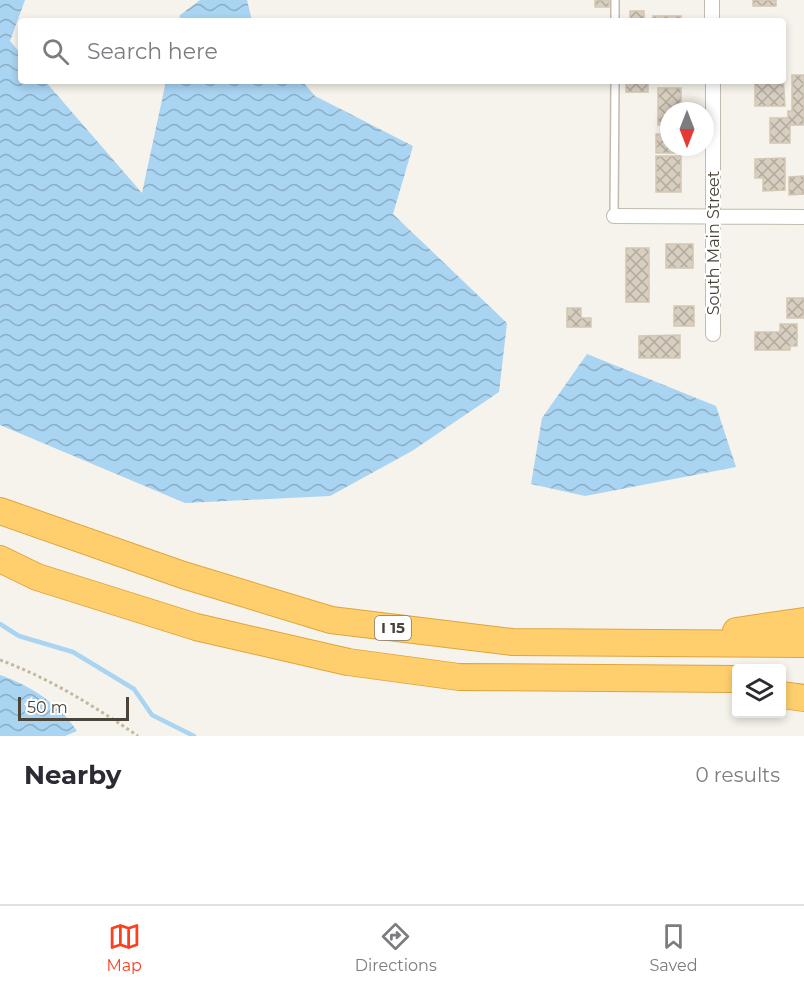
<!DOCTYPE html>
<style>
body{margin:0;font-family:Montserrat,sans-serif;background:#f7f7f7;color:#2b2b33}
.controls{position:absolute;right:18px;bottom:18px;display:grid;overflow:hidden;border-radius:6px;box-shadow:0 3px 9px #0003}
.controls button{width:54px;height:54px;display:grid;place-items:center;padding:0;border:0;border-bottom:2px solid #e1e1e2;background:#fff;color:#2b2b33;font:30px sans-serif}
.compass{position:absolute;left:660px;top:102px;width:54px;height:54px;border-radius:50%;background:#fff;box-shadow:0 3px 9px #0003;rotate:180deg}
.scale{position:absolute;left:18px;bottom:15px;width:111px;box-sizing:border-box;padding-left:6px;border:3px solid #4b4439;border-top:0;font-size:16px;line-height:21px;white-space:nowrap;color:#4b4439;-webkit-text-stroke:4px #fff;paint-order:stroke}
.list{margin:0;padding:0;list-style:none}
h2{display:flex;justify-content:space-between;align-items:center;height:78px;margin:0;padding:0 24px;font-size:26px}
h2 small{font-size:20px;font-weight:400;color:#7c7c81}
.icon{flex:none;width:33px;height:33px;fill:none;stroke:currentColor;stroke-width:2;stroke-linecap:round;stroke-linejoin:round}
.map{position:relative;flex:none;width:804px;height:736px;overflow:hidden}
.search{position:absolute;background:#fff;box-shadow:0 3px 9px #0003;left:18px;right:18px;top:18px;height:66px;display:flex;align-items:center;gap:15px;box-sizing:border-box;padding:0 21px;border-radius:6px;color:#7c7c81;font-size:22px}
.sheet{height:168px;background:#fff}
nav{display:flex;justify-content:space-around;align-items:center;box-sizing:border-box;height:84px;border-top:2px solid #e1e1e2;background:#fff;font-size:16px;color:#7c7c81}
nav a{display:grid;justify-items:center;gap:3px}
nav .on{color:#fc3f1d}
.map>svg:first-child{display:block}
.water{fill:url(#water-waves)}
.lines{fill:none;stroke-linecap:round;stroke-linejoin:round}
.stream{stroke:#a9d4f2;stroke-width:4.5}
.building{fill:url(#building-cross-hatch);stroke:#d3c7b4;stroke-width:1.5}
.service-casing{stroke:#c2bbae;stroke-width:10}
.minor-casing{stroke:#c2bbae;stroke-width:16}
.motorway-casing{stroke:#e0a43c;stroke-width:28}
.path{stroke:#c4b79f;stroke-width:3;stroke-dasharray:3 3;stroke-linecap:butt}
.service{stroke:#fff;stroke-width:7}
.minor{stroke:#fff;stroke-width:14}
.motorway{stroke:#ffcf6e;stroke-width:26}
.labels{text-anchor:middle;stroke-width:4.5;stroke-linejoin:round;paint-order:stroke}
.shield{fill:#fff;stroke:#817c74;stroke-width:1.5}
.shield-label{font-size:15px;font-weight:bold;fill:#4b4439}
.street-label{font-size:16px;fill:#4b4439;stroke:#fff}
</style>
<div class="map">
<svg width="804" height="736" viewBox="0 0 804 736">
<defs>
<pattern id="water-waves" width="16" height="10" patternUnits="userSpaceOnUse" patternTransform="scale(1.5)"><rect width="16" height="10" fill="#a9d4f2"/><path d="M0 5q4-4 8 0t8 0" fill="none" stroke="#8caec5"/></pattern>
<pattern id="building-cross-hatch" width="8" height="8" patternUnits="userSpaceOnUse" patternTransform="scale(1.5)"><rect width="8" height="8" fill="#d8cfc1"/><path d="M0 0l8 8M0 8l8-8" fill="none" stroke="#b1aa9e"/></pattern>
</defs>
<rect width="100%" height="100%" fill="#f6f3ec"/>
<path class="water" d="M0,0H25L10,41L21,54V81H45L142,193L166,81H302L315,96L413,146L393,214L507,323L499,392L412,451L330,496L185,503L0,425Z
M200,0H247L252,21H179L180,15Z
M587,354L716,406L736,467L585,496L531,484L542,418Z
M0,675C30,685 60,705 77,731L65,736H0Z"/>
<g class="lines">
<path class="stream" d="M0,624L19,636L73,652L134,689L152,715L194,736"/>
</g>
<path class="building" d="M595,0H609V7H595Z
M753,0H776V6H753Z
M630,11H644V21H630Z
M653,16H681V21H653Z
M792,75H804V125H790V143H770V118H788V111H792Z
M783,76L785,106H755V81H783Z
M626,81H648V92H626Z
M658,88H681V111H669V125H658Z
M656,134H669V147H681V153H656Z
M656,156H681V192H656Z
M785,158V190L763,191V178H755V159Z
M804,176V194L789,195V177Z
M666,244H693V268H666Z
M626,248H649V302H626Z
M787,298H804V318H787Z
M674,306H694V326H674Z
M567,308H581V318H591V327H567Z
M780,324H797V346H790V350H755V332H780Z
M680,335V358H639V336Z"/>
<g class="lines">
<g class="service-casing">
<path id="service" d="M615,21V0
M614,216L615,81"/>
</g>
<g class="minor-casing">
<path id="minor" d="M712,0V21
M713,81V334
M614,216L804,217"/>
</g>
<g class="motorway-casing">
<path id="motorway" d="M0,511L183,575L331,620L512,642L804,644
M0,559L37,577L196,627L348,662L459,677L736,679
M736,631L804,621
M782,695L804,698"/>
</g>
<path class="path" d="M0,660C49,678 94,706 138,736"/>
<use href="#service" class="service"/>
<use href="#minor" class="minor"/>
<use href="#motorway" class="motorway"/>
</g>
<g class="labels">
<rect class="shield" x="375" y="616" width="36" height="24" rx="4.5"/>
<g class="shield-label">
<text x="393" y="633">I 15</text>
</g>
<g class="street-label">
<text transform="translate(713 243) rotate(-90)" y="6">South Main Street</text>
</g>
</g>
</svg>
<div class="controls">
<button><svg class="icon" aria-label="layers" viewBox="0 0 24 24"><path d="M12 4l9 5-9 5-9-5zM3 14l9 5 9-5"/></svg></button>
</div>
<svg class="compass" viewBox="-18 -18 36 36"><path d="M0-13l5 13h-10z" fill="#e53935"/><path d="M0 13l5-13h-10z" fill="#7c7c81"/></svg>
<div class="scale">50 m</div>
<div class="search"><svg class="icon" aria-label="search" viewBox="0 0 24 24"><circle cx="10" cy="10" r="6"/><path d="M15 15l6 6"/></svg>Search here</div>
</div>
<section class="sheet">
<h2>Nearby<small>0 results</small></h2>
<ul class="list">
</ul>
</section>
<nav>
<a class="on"><svg class="icon" aria-label="map" viewBox="0 0 24 24"><path d="M3 6l6-2 6 2 6-2v14l-6 2-6-2-6 2zM9 4v14M15 6v14"/></svg>Map</a>
<a><svg class="icon" aria-label="directions" viewBox="0 0 24 24"><path d="M12 3l9 9-9 9-9-9zM9 14v-3h6M13 9l2 2-2 2"/></svg>Directions</a>
<a><svg class="icon" aria-label="saved" viewBox="0 0 24 24"><path d="M7 4h10v16l-5-4-5 4z"/></svg>Saved</a>
</nav>
